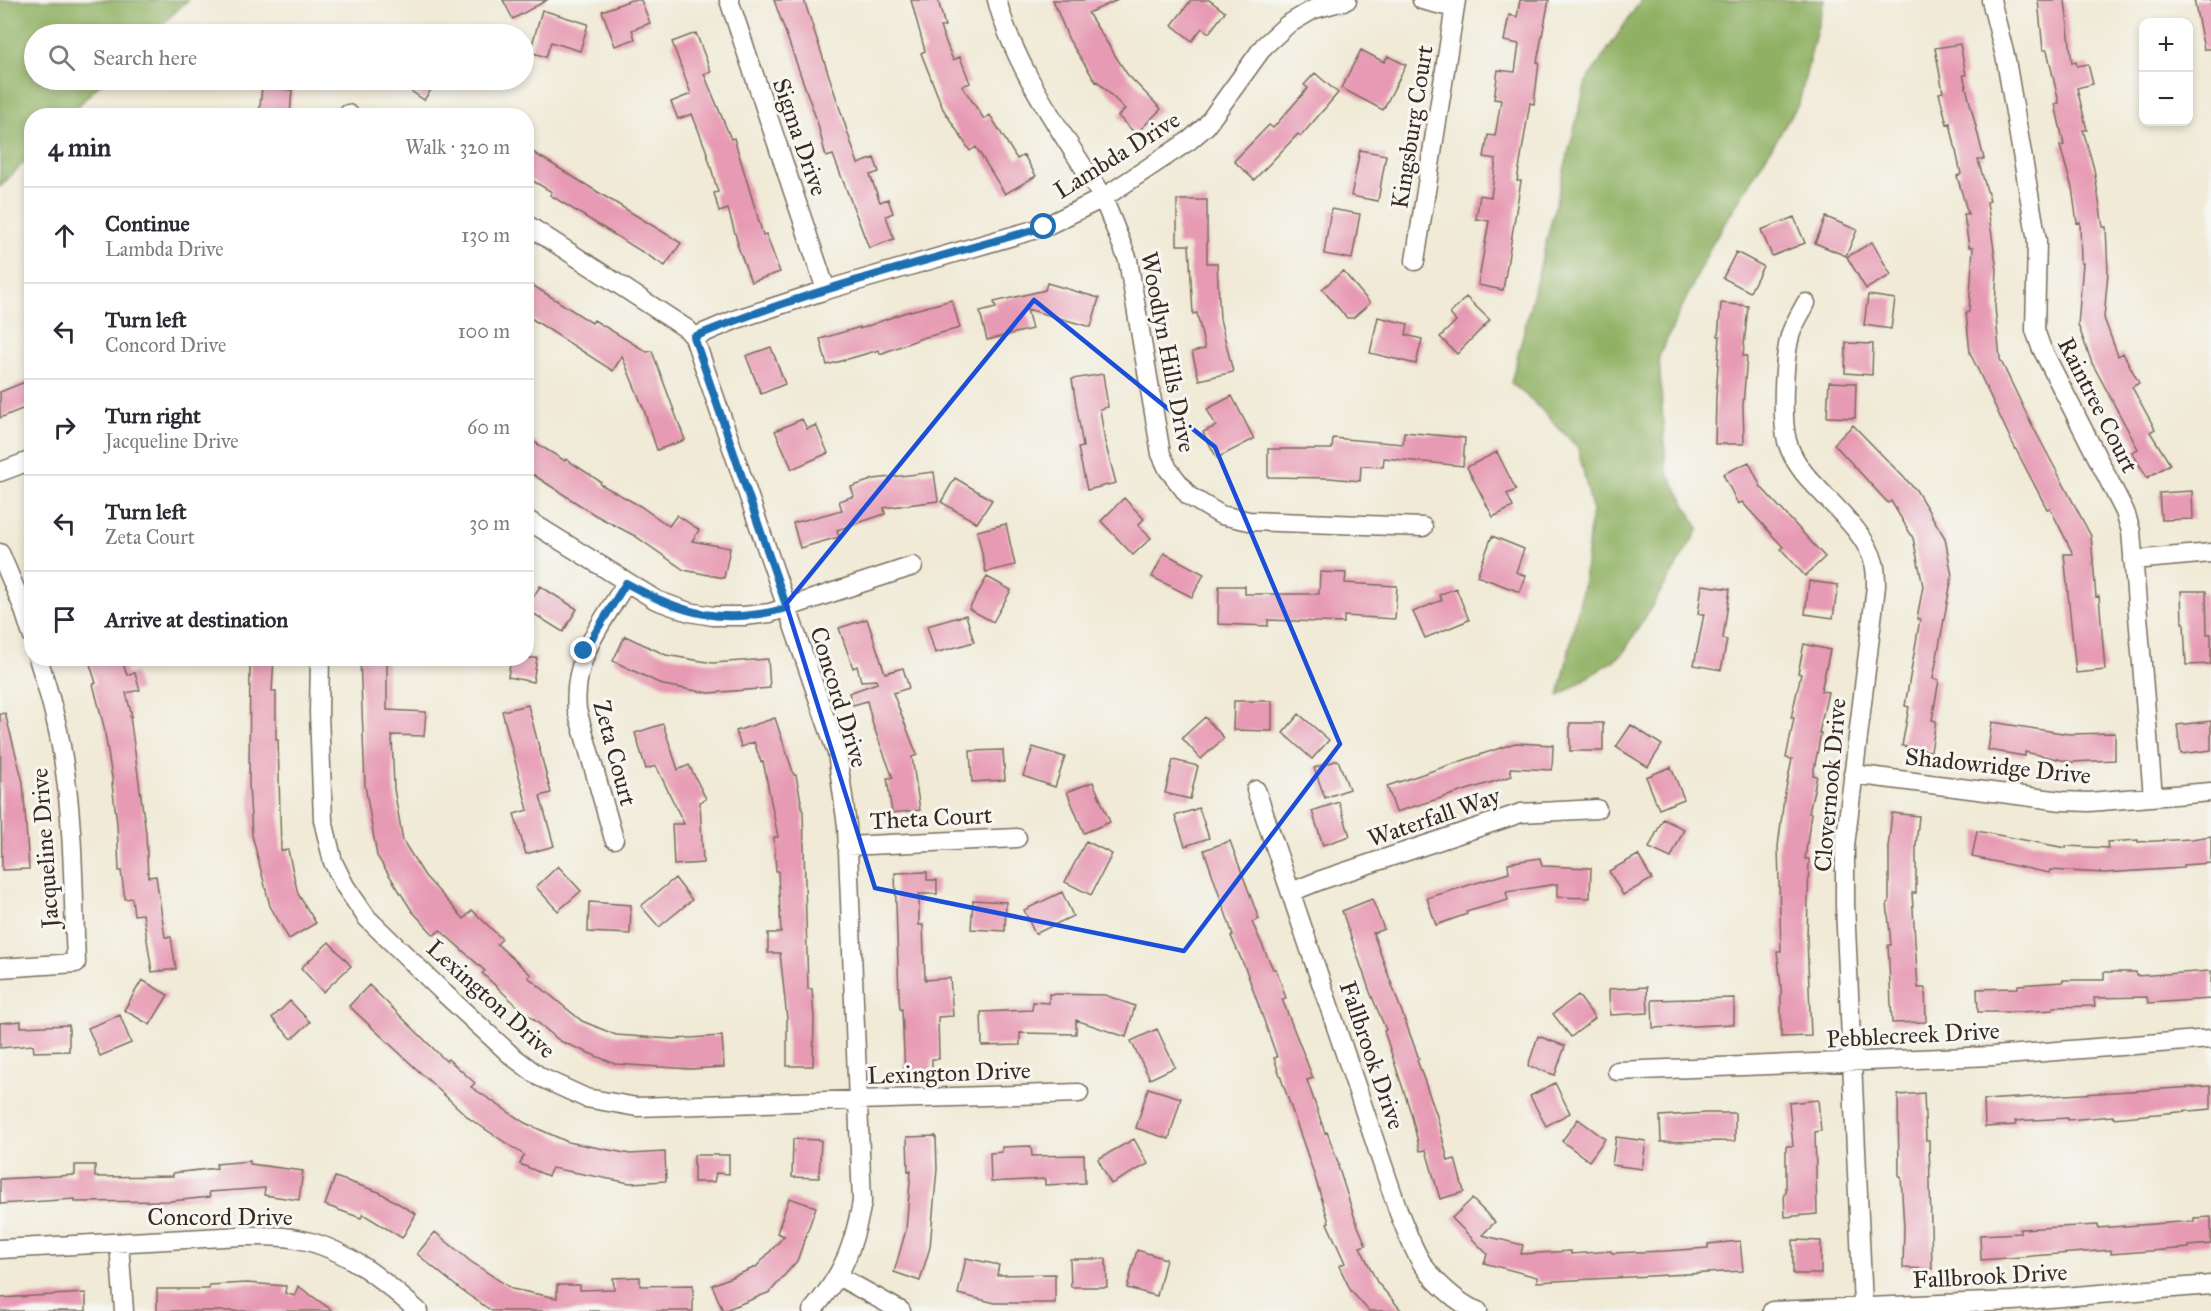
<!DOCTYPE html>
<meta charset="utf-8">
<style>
body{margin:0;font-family:"IM FELL Great Primer",serif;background:#f7f7f7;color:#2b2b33}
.controls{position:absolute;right:18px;top:18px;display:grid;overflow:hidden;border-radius:12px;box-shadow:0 3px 9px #0003}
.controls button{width:54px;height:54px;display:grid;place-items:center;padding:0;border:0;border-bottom:2px solid #e1e1e2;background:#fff;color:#2b2b33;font:30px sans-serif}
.stop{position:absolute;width:18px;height:18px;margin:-14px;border:4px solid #1f6fb2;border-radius:50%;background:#fff}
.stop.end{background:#1f6fb2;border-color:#fff;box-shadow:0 2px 6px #0008}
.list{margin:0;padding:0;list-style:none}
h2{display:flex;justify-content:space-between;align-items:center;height:78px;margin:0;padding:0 24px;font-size:26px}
h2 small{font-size:20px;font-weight:400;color:#7c7c81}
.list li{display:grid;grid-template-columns:39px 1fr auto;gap:18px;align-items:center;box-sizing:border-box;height:96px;padding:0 24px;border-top:2px solid #e1e1e2}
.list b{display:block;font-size:22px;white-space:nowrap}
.list p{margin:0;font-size:20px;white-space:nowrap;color:#7c7c81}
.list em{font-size:20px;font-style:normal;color:#7c7c81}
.icon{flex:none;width:33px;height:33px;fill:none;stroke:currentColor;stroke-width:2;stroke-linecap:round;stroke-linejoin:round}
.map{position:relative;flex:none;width:2211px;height:1311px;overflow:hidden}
.search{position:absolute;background:#fff;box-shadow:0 3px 9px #0003;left:24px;top:24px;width:510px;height:66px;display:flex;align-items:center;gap:15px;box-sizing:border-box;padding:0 21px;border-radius:33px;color:#7c7c81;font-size:22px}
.panel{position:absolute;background:#fff;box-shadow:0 3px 9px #0003;left:24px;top:108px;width:510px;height:558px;border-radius:24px}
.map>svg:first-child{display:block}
.forest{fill:#90b164;stroke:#666e41;stroke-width:1.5}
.building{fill:#e79ab3}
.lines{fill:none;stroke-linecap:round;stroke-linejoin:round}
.minor-casing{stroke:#7a6d5e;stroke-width:21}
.minor{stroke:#fff;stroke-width:18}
.route{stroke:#1f6fb2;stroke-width:8}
.marked{fill:none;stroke:#1d4ed8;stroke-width:4.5;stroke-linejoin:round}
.labels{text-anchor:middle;stroke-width:6;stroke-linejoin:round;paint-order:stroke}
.street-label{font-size:24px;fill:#3b2a1e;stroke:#f6f6f2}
</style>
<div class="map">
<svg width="2211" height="1311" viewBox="0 0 2211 1311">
<rect width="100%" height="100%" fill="#f6f6f2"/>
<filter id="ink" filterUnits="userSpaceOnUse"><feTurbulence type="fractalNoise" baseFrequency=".0167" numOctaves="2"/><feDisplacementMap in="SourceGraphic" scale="12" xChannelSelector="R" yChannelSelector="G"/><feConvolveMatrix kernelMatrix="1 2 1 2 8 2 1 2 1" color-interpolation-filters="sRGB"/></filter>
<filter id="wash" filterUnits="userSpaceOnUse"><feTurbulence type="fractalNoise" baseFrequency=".008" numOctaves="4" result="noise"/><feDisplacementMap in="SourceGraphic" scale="24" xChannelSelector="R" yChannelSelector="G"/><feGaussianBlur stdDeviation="1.35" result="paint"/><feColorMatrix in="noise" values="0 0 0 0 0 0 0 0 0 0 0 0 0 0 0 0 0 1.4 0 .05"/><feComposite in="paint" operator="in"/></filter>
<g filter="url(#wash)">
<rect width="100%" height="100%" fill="#f0ead6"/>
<path class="forest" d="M0,0H188L152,34H34V80H104L69,115L32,116L31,155L0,187Z
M1641,0H1824L1799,103L1713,242L1659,356L1666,470L1699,529L1622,655L1559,696L1584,582L1592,509L1578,448L1533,401L1511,383L1586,82Z"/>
<g id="blocks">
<path class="building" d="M503,0H547L513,19Z
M631,0H641L650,23L632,30L635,39L615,46L602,11Z
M774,0H804L858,164L874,158L879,172L870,175L880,202L888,199L893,213L886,216L894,239L869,248L833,155L826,157L817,121Z
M911,0H938L945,26L940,27L953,60L960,57L970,83L962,86L984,119L990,115L1017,159L1024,155L1036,176L1005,194L976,147L970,151L943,109L921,53L925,51Z
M1053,0H1118L1088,13L1127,74L1161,109L1136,134L1118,116L1125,109L1097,81L1096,82L1069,40Z
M1191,0H1209L1225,12L1209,33L1202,28L1192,41L1172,25Z
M1520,0H1549L1537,62H1539L1534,104L1530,103L1517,181H1521L1503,290L1478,285L1489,221L1476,219L1480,195L1491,197L1496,159L1484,157L1488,135L1495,136L1501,100L1494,99L1498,70L1515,72L1519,44L1504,41L1509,15L1517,17Z
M2038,0H2065L2072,63L2076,62L2077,66L2088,64L2093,84L2077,88L2087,130H2083L2094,169L2103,227H2106L2108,272L2104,318L2118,356L2123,353L2139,383L2132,387L2155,429L2150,432L2170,464L2147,478L2132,452L2138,449L2092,363L2078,325L2083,263H2081L2080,222L2077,223L2072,188L2060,146L2064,145L2055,104L2059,103L2047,50H2043Z
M2194,0H2211V49H2204Z
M542,10L588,24L580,51L551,42L546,57L530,52Z
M696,33L711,72L704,74L731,139L734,138L763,235L766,234L780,272L751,282L737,244H738L728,209L719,212L714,193L718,192L706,150L692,114L678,119L671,102L691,94L672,42Z
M1960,44L1966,75H1963L1984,159L1978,160L1990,201L1987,202L1997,270L1995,307L2000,359L2030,421L2091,536L2096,597L2099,596L2105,670L2076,673L2064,554H2073L2050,508L2047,509L2011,440L1970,353L1966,313L1969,312L1973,247H1969L1964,214H1968L1957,176L1961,174L1950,123L1947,124L1939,93L1943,92L1935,48Z
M1361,50L1384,62L1388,56L1406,65L1383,110L1341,88Z
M1315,73L1338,93L1301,136L1298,134L1254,180L1234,161L1269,125L1273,128L1308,88L1304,85Z
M395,80H438L424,100Z
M262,87L292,90L290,116H259Z
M526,148L681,243L665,266L550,195L552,192L526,177Z
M1360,150L1386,155L1378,201L1351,196Z
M1177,200H1207V263H1217L1220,319L1233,372L1199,380L1192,352L1205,349L1197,313L1193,314L1189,245H1177Z
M1331,209L1360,214L1352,259L1324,254Z
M1794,217L1805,243L1772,256L1761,230Z
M1826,217L1857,230L1846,256L1815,243Z
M1872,242L1891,275L1866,289L1847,257Z
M1736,252L1763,266L1750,292L1723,278Z
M1343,271L1370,303L1353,318H1347L1322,289Z
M526,281L592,323L594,320L647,352L652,351L685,440L657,450L644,410L622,356L613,371L526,315Z
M1047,283L1099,298L1091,327L1027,309L1032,329L987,340L980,312L996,308L994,302L1045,290Z
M1868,295L1895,299L1891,329L1864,325Z
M1466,297L1490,320L1457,354L1440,337L1456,321L1450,314Z
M952,300L960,328L922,338L880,354L879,350L827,365L820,339L860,327V329L903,313Z
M1721,303L1748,306L1743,356H1747L1743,405L1744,444H1715L1716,396L1720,336H1718Z
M1378,317L1408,324L1406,335L1422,339L1416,364L1370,353Z
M1846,343L1873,344L1872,375L1845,373Z
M771,347L785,384L761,394L746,356Z
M1103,374L1108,407L1100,409L1105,442L1116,483L1087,490L1078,448L1083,447L1072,379Z
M32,379V405L0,418V392Z
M1829,382L1856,383L1855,418L1827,417Z
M1232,396L1254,439L1217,458L1203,432L1216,426L1207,409Z
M802,419L807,429L816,425L828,453L792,469L775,431Z
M1853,425L1916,490L1945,538L1952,576L1933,679L1939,680L1932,720L1936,721L1931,751L1902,746L1909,707L1905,706L1920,619H1917L1923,586L1913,538L1891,501L1888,503L1834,444Z
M1404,432L1465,438L1463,466L1384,458L1383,467L1361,466L1360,481L1330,478L1268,477V449H1332L1333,438L1403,444Z
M526,437L565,461L566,459L601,482L600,484L640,506L669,526L677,515L699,530L692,541L730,548L724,578L684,570L635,536L595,515L526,470Z
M1497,452L1516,490L1507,494L1513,507L1493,517L1467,467Z
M1749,462L1761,487L1825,557L1805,576L1781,549L1783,547L1742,502L1738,504L1723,474Z
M934,472L938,501L884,508L885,514L837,530L839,537L800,548L793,523L842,510L839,501L854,496L851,487L874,479Z
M955,478L992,500L977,523L941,502Z
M2192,491L2193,519L2161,520L2159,493Z
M1124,498L1144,519L1138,525L1151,538L1133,555L1101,521Z
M1006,524L1015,565L986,572L977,531Z
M1492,536L1524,549L1516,572L1526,576L1520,592L1477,576Z
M1164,553L1204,574L1192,597L1152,577Z
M1320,572L1346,573L1345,583L1397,586L1395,619L1344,616V623L1268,620V626L1218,624L1219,586H1245V594H1319Z
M987,577L1011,590L993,622L969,609Z
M1809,581L1838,585L1833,618L1805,614Z
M1702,585L1730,589L1723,639L1727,640L1721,670L1694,665L1704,614H1698Z
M540,586L577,609L563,632L526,609Z
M1456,588L1469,620L1425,638L1413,612L1442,600L1439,595Z
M2181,591H2206L2207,634H2211V664L2186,665L2184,623H2182Z
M966,615L974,642L935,653L927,626Z
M867,619L885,673L903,668L909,688L893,693L917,755L912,757L920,810L892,813L887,778H893L873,725L867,701L853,705L849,693L877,683L876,680L861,681L857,666L853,668L839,628Z
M625,636L666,655L713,663L768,659L770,688L709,693L663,685L613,661Z
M1804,644L1830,650L1821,691L1828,692L1819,733H1821L1813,775L1817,776L1809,813H1811L1805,859H1809L1807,938L1811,1036L1781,1037V986L1777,951H1781L1778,847L1784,798L1792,759L1786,758L1794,718H1791L1801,674L1798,673Z
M88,658H121L127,675L135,673L140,690L126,693L132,716H130L146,833L148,877L156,876L165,937H171L176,969L152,972L143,914L134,915L132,898L125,899L121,871H119L117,823L112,784H113L104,727L93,684L96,683Z
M250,658H274L272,691H276V740H278L281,851L288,850L298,894L316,923L289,939L270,906L252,835L249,785Z
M360,658H387V710L426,712L424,736L392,735L394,789L403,841L425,876L464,919L472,910L502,939L497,944L531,975L528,977L582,1021L616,1035L673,1039L722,1036L724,1067L690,1069L615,1064L560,1041L515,1004L482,973L485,971L440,930L434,935L412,911L377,856L365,785Z
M511,658H537L533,682L508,677Z
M1234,701H1272V731L1233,730Z
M528,705L551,793L540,796L554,846L526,854L514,814L528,810L502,711Z
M5,713L23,782L29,869L2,870L0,714Z
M1299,714L1329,740L1312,759L1283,733Z
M1205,717L1224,738L1201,759L1182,738Z
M775,718L794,775H796L803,812L808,989H812L814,1018L813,1066H787V1019L780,953H768V933H781L778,871H776L774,837H778L763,761L761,762L754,742L741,747L736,731Z
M2211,721V750L2181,754L2177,725Z
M1992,722L2069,734L2115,733V760L2071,762L2025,752V756L1988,750Z
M1570,723H1603V751H1570Z
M663,724L678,770L689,765L706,799L700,802L703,863L674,865L672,824H684L656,766L646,769L635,733Z
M1631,725L1662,745L1648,767L1616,747Z
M1515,743L1553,745L1552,770L1510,768L1512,776L1396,812L1387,786Z
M1033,747L1065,757L1055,787L1023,776Z
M1003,750L1005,780L972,782L970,751Z
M1173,760L1198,766L1190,799L1165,793Z
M1338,760L1349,789L1325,798L1314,768Z
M1671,767L1684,799L1659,809L1646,777Z
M1093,782L1110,822L1084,833L1067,792Z
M1339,802L1350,836L1323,845L1312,811Z
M1199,808L1209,838L1185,846L1175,816Z
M1892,813L1919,816L1916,845V893H1912L1918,988H1925L1926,1022L1892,1023L1888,945H1891L1887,903L1889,902V848H1888Z
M1663,819L1684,829L1671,858L1649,848Z
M1977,831L2066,848V846L2108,848L2107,842L2138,840V842L2191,839L2211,836V863L2183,865V868L2104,873L2050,870L2049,873L1972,857Z
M1086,841L1112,854L1091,895L1065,882Z
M1230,841L1259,919L1252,922L1273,969H1276L1286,998L1282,999L1313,1078L1307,1080L1325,1133L1327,1132L1339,1165L1338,1166L1355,1219L1366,1245L1360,1247L1377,1282L1402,1311H1369L1351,1291L1339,1266L1345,1263L1327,1223L1329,1222L1312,1168L1274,1058L1277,1057L1246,970L1231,936L1233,935L1204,850Z
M1638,855L1652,879L1623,895L1609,871Z
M1540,858L1542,866L1591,868L1590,898L1557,897V884L1506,892L1508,900L1466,912L1467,914L1436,925L1427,898L1509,873L1508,863Z
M558,866L581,891L558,911L536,887Z
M927,872V880H937V894H919V925H923L925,980L950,978L953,1016L938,1017L939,1059H932V1074L905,1075L902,1009H900L899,996L895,873Z
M675,878L692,900L659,927L641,906Z
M1062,892L1073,916L1035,934L1024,910Z
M1372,899L1384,929L1373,933L1419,1059L1417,1060L1437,1116L1448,1161L1455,1159L1464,1192L1440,1199L1426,1150L1420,1151L1411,1113L1384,1031L1386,1030L1370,992L1342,911Z
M973,900L1006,902L1005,931L971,929Z
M589,902L631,905L630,934L588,932Z
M329,942L351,966L323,992L301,968Z
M2211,971V999L2148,1003L2147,997L2094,998L2095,1006L2053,1007V1010L2020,1012H1978L1977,989L2018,988V985L2063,982V980H2104V972H2136V976Z
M142,980L168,995L150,1025L124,1010Z
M369,985L446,1061L448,1059L475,1083L471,1087L525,1123L568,1142L630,1154L665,1152L666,1181L630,1183L552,1168L548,1176L520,1164L524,1155L470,1119L349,1006Z
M1647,987L1648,1013L1610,1015L1609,989Z
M1049,994L1105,995L1135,1006L1126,1037L1076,1020V1034L1020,1033V1045L982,1046L981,1012L1032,1010L1033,1002L1049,1003Z
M1578,995L1595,1018L1571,1037L1553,1014Z
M1734,998V1024L1653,1028L1652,1000Z
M290,1001L310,1022L292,1039L272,1018Z
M120,1015L131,1043L100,1056L88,1028Z
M21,1021V1027L69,1025V1051L34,1052L33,1045L0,1048V1023Z
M1157,1029L1175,1067L1150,1079L1131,1041Z
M1538,1036L1565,1046L1555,1075L1528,1066Z
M1555,1083L1570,1113L1546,1126L1530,1096Z
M2211,1086V1109L2113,1118V1116L2068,1120V1118L2015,1121L2016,1125L1985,1127L1984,1100Z
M1148,1088L1181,1098L1169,1139L1136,1128Z
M1924,1093L1926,1140H1929L1932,1269L1903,1268L1904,1228L1901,1177H1899L1898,1095Z
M1818,1100L1821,1131L1815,1132L1817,1214L1785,1217L1784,1193H1786V1146H1793L1789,1103Z
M1706,1113H1735V1141L1661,1142L1660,1116Z
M1578,1119L1605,1139L1589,1161L1562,1141Z
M936,1136L937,1169L930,1247L920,1281L894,1272L906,1230L911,1170L908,1171L907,1137Z
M1616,1137L1646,1141L1642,1169L1612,1165Z
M793,1139L821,1140L819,1178L792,1177Z
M1134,1139L1148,1164L1111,1184L1098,1159Z
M1031,1146L1032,1156L1084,1155L1085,1183L1045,1185V1179L991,1182L990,1153L1002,1152V1147Z
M694,1155H729V1174L716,1173L714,1182H694Z
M250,1161V1164L303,1171L299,1200L264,1195L265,1188L209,1192L210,1197L171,1201L75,1202V1199L0,1204V1179L75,1175V1165H95V1177L173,1176V1173L217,1168L216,1164Z
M335,1177L379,1192L416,1214L402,1238L363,1214L361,1218L325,1205Z
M789,1198L816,1207L797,1261L770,1292L723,1311L712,1285L756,1267L784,1236L777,1233Z
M1472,1199L1495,1222L1482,1235L1523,1245L1521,1254L1571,1251V1254L1611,1251L1612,1253L1665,1251L1708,1248V1244L1740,1241L1743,1271L1537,1282V1277L1484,1263L1487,1254L1452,1218Z
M2211,1217V1244L2189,1246V1248L2111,1254V1250L1981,1260L1980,1235L2020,1233V1229L2098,1225V1228L2194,1221V1218Z
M435,1232L470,1261L512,1289L557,1298V1285H580V1290L614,1289L613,1278L640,1277V1286L693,1285V1311H492L461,1290L417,1254Z
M1793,1240L1821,1241V1274H1793Z
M1137,1250L1166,1259L1157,1296L1127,1288Z
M966,1258L999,1265L997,1275L1055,1274V1303H995L958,1294Z
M1070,1259H1106L1107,1287H1071Z
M247,1283L286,1286L285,1293L295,1296L298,1286L333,1311H157V1289H209V1285Z
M86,1293V1311H0V1298Z"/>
</g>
</g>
<g filter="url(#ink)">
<use href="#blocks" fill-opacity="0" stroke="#7a6d5e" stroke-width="1.5"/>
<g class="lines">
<g class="minor-casing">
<path id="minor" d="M729,0L826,290
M997,0C1015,70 1065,136 1103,198L1128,260L1161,454L1168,469L1189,496L1221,515L1249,521L1423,527
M1422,0L1454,8
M1991,0L2006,60L2037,241L2035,330L2041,347L2125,512L2131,531L2153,797
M348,114L351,116
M526,224L687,329L694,337L837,753L847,826L862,1202C853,1249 843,1274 812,1311
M1415,261L1456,0
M1806,303C1801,313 1793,325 1790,336C1784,359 1781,418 1787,441C1790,452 1797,464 1804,473C1825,499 1866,531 1874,563C1876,570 1876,579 1876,586L1845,846V905L1863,1306
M694,337L737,319L826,290L1044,227L1103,198L1190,140L1206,126L1264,46L1287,25L1314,9L1347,0
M0,472L32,460
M526,519L656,600L689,612L713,616H744L770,613L913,566
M0,553L23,607L32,635
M2133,560L2211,553
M320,658L319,713L323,820L333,862L345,886L367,918L445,994L512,1056L540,1077L586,1098L637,1107L1079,1093
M1853,774L2062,801L2089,802L2211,792
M1256,790L1399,1213C1415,1252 1420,1270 1454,1297C1462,1303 1468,1308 1478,1311
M614,839L577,710C572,658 601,625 626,583
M847,846L1017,838
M1291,892L1321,880L1521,813L1597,809
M0,968L76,963C73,892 74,821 62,752C57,720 48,689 38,658
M1617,1071L1993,1056L2211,1039
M119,1243L124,1311
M0,1249L242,1236C260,1236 279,1235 297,1239C345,1247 383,1280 418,1311
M838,1276L901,1311
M1772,1311L2013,1301L2211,1285"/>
</g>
<use href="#minor" class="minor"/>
</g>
</g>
<g class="lines" filter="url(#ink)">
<path class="route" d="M584,651L626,583C682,614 723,626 787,608L694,337C807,290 927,261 1044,227"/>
</g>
<path class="marked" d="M1034,300L1215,447L1340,744L1184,951L875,888L786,604Z"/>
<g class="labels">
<g class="street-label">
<text transform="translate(1412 127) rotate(-81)" y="8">Kingsburg Court</text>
<text transform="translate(800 137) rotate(71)" y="8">Sigma Drive</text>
<text transform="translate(1117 155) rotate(-32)" y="8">Lambda Drive</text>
<text transform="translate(1168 352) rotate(79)" y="8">Woodlyn Hills Drive</text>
<text transform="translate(2098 405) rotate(63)" y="8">Raintree Court</text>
<text transform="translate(839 697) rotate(73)" y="8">Concord Drive</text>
<text transform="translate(615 753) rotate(75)" y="8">Zeta Court</text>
<text transform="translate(1998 766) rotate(6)" y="8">Shadowridge Drive</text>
<text transform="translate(1830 785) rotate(-85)" y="8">Clovernook Drive</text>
<text transform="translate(1434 817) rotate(-19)" y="8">Waterfall Way</text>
<text transform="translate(931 818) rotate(-3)" y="8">Theta Court</text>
<text transform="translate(45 848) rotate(-94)" y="8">Jacqueline Drive</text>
<text transform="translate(491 999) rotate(42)" y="8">Lexington Drive</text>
<text transform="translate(1913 1035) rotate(-3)" y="8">Pebblecreek Drive</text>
<text transform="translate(1372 1055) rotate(71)" y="8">Fallbrook Drive</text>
<text transform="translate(949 1073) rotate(-2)" y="8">Lexington Drive</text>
<text x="220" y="1225">Concord Drive</text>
<text transform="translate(1990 1276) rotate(-3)" y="8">Fallbrook Drive</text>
</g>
</g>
</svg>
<div class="controls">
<button>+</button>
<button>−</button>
</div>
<div class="stop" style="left:1044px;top:227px"></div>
<div class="stop end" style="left:584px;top:651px"></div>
<div class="search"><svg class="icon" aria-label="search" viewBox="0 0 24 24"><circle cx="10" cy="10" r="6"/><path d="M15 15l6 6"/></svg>Search here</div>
<section class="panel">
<h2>4 min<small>Walk · 320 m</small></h2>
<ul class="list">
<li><svg class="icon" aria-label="ahead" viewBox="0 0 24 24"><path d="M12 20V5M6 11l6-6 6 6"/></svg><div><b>Continue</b><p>Lambda Drive</p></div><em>130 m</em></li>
<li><svg class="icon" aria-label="left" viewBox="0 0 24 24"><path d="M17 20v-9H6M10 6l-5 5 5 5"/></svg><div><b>Turn left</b><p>Concord Drive</p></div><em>100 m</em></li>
<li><svg class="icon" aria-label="right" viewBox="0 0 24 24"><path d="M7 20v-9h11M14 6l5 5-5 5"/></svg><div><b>Turn right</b><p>Jacqueline Drive</p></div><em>60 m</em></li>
<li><svg class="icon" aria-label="left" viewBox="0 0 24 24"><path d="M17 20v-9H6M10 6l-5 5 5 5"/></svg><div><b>Turn left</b><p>Zeta Court</p></div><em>30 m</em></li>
<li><svg class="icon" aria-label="arrive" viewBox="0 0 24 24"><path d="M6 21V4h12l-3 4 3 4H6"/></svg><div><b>Arrive at destination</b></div></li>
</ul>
</section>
</div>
